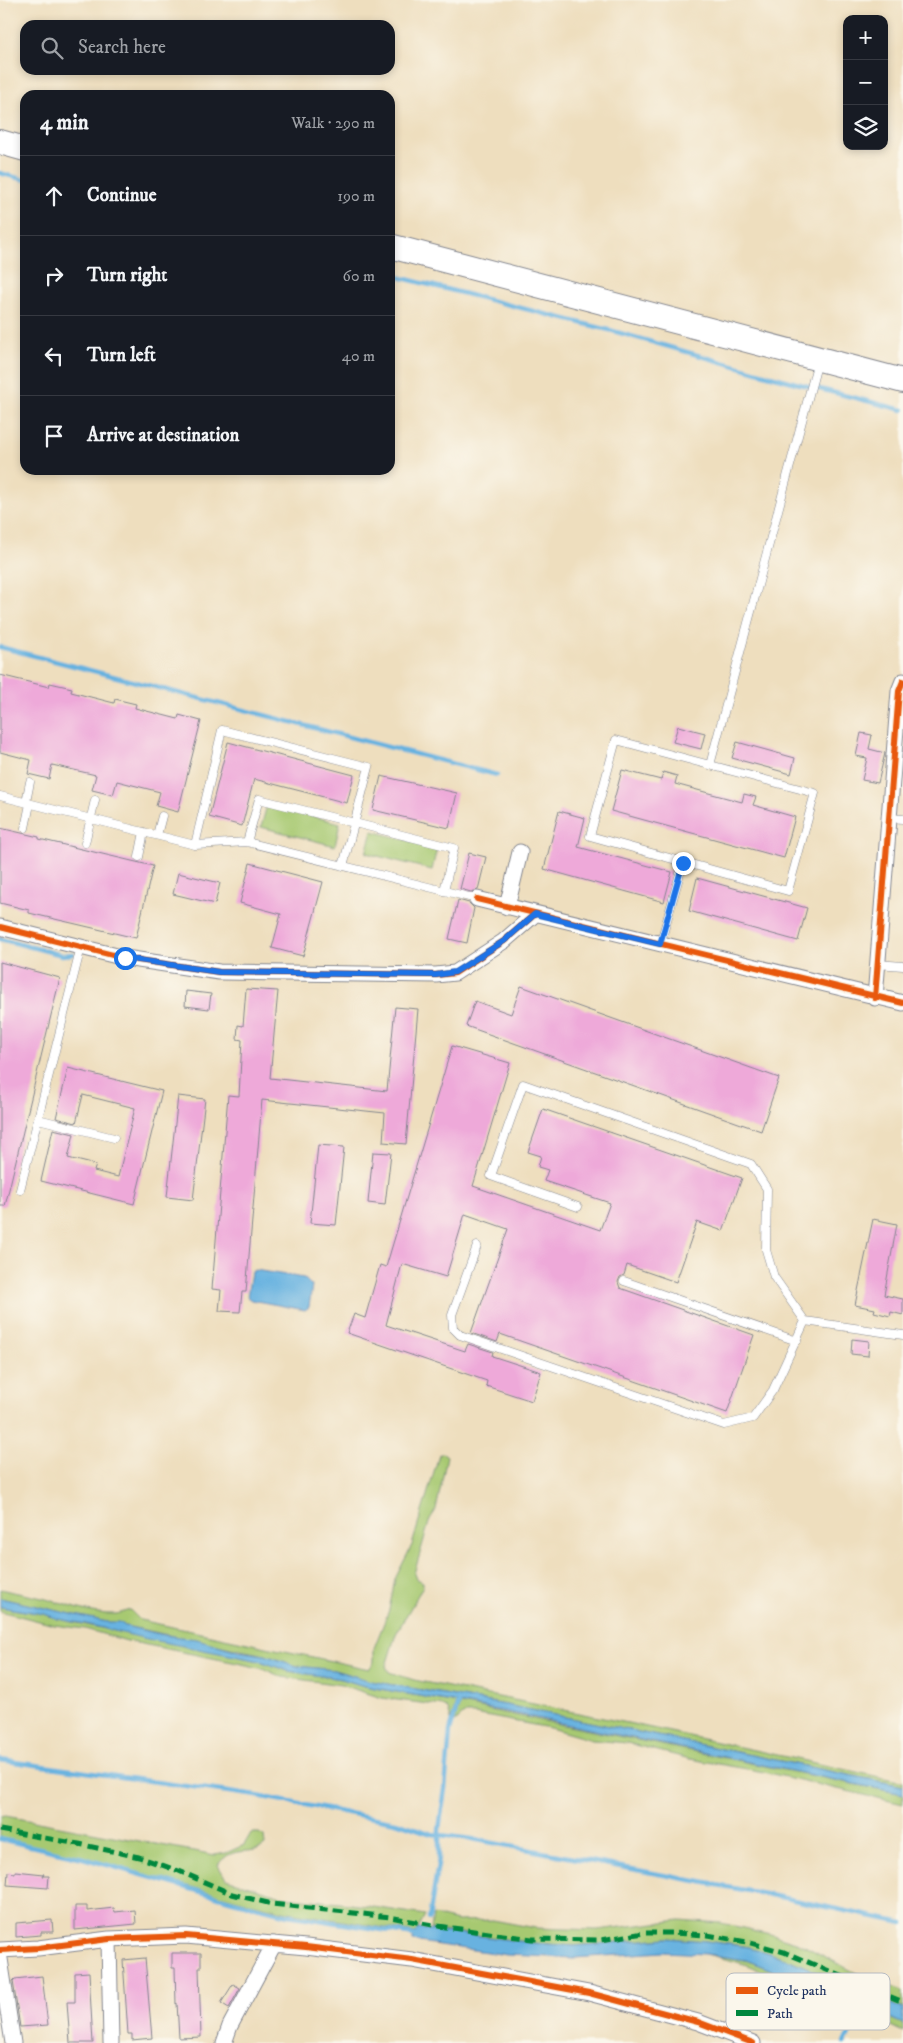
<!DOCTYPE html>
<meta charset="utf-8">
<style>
body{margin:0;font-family:"IM FELL DW Pica",serif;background:#20242c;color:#f1f3f6}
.controls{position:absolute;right:15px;top:15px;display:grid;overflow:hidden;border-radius:10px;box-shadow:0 2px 8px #0003}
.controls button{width:45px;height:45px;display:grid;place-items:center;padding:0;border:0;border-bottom:1px solid #363941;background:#171b24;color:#f1f3f6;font:25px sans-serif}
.stop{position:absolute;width:15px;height:15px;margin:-11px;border:4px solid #1a73e8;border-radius:50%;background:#fff}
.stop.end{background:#1a73e8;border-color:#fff;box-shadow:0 1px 5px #0008}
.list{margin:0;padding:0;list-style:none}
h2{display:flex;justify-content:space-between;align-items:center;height:65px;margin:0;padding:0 20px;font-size:21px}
h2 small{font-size:16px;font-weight:400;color:#9ea1a6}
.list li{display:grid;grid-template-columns:32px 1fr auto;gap:15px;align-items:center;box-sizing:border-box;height:80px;padding:0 20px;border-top:1px solid #363941}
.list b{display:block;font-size:19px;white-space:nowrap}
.list em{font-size:16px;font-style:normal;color:#9ea1a6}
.icon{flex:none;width:28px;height:28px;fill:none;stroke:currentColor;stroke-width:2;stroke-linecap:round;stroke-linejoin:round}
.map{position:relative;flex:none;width:903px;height:2043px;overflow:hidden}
.search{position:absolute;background:#171b24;box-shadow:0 2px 8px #0003;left:20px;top:20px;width:375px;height:55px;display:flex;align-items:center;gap:12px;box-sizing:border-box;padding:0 18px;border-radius:15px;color:#9ea1a6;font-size:19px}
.panel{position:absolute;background:#171b24;box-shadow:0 2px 8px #0003;left:20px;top:90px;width:375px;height:385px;border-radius:15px}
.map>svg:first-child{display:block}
.green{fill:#a7c971;stroke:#617c68}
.water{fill:#68b2e0;stroke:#42709f}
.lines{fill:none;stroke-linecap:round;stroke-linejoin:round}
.stream{stroke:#68b2e0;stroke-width:4.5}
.building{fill:#eea9d9}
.lane-casing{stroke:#84868e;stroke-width:9}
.street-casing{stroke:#84868e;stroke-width:17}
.primary-casing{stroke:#84868e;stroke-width:26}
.lane{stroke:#fff;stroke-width:8}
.street{stroke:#fff;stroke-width:15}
.primary{stroke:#fff;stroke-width:24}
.quiet{stroke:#00873e;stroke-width:5;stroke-dasharray:10 5;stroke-linecap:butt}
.cycleway-casing{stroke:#fbf7ec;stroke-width:9}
.cycleway{stroke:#e8590c;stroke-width:6}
.route{stroke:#1a73e8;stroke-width:6}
.key{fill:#fbf7ec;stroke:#b8bbc1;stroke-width:1}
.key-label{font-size:14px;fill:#1b2f5e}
</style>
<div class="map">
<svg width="903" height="2043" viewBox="0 0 903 2043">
<rect width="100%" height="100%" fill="#fbf7ec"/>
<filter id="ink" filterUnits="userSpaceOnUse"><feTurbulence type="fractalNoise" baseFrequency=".02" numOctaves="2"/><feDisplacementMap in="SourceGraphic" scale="10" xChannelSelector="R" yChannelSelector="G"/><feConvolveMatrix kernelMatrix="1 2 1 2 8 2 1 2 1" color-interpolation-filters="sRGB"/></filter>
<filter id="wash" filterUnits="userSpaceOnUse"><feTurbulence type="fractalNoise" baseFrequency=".0096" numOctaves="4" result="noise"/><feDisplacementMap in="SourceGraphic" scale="20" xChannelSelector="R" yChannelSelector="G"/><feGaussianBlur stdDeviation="1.12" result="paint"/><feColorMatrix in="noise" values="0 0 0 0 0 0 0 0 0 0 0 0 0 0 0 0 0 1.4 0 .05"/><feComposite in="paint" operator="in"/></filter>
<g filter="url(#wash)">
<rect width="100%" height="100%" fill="#eedebe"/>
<path class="green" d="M267,805L340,823L335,846L261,827Z
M372,831L437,848L432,870L366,853Z
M443,1453L447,1456L436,1510L430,1519L414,1574L416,1579L423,1582V1586L396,1634L386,1666L389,1672L414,1680L628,1723L903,1782V1786L506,1705L371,1681L334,1670L297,1666L265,1655L125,1626L120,1623L107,1622L0,1598V1589C15,1593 31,1595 46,1599C68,1605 92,1615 115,1614C120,1614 125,1611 130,1610L140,1620L369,1669L374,1662V1648L389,1610L395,1579L412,1545L439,1455Z
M0,1607L44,1614L58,1619L260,1661L288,1671L342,1679L364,1686L456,1703L451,1720L448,1709L443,1706L382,1698L341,1685L282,1677L264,1669L242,1664L127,1641L85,1629L54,1625L0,1611Z
M460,1704L903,1794V1804L764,1772L690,1759L627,1743L592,1740L550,1728L474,1714H464L454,1723Z
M0,1815L215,1855L226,1853L244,1845L251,1833H259L264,1836L265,1845C250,1857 232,1844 218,1865L226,1879L285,1897L367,1906L425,1915L416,1933L288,1912L234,1899L83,1857L0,1838Z
M433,1915L457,1921L493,1920L536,1928L597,1930L680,1920L721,1923L770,1934L799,1943L854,1972L903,1991V2009L785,1958L749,1947L706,1941L667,1938L574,1946L533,1943L431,1929Z
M706,1954L746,1960L849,2000L851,2009L748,1965Z
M857,2003L903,2024V2032L860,2011Z"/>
<path class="water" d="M255,1270L304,1278L312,1286L309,1307L305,1310L251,1300L247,1297L251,1272Z
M0,1598L107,1622H120L125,1626L164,1635L197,1639L238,1651L265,1655L297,1666L334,1670L371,1681L506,1705L903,1786V1794L507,1712L364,1686L342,1679L288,1671L260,1661L147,1639L86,1624L58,1619L44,1614L0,1607Z
M418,1928L533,1943L574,1946L667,1938L706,1941L749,1947L785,1958L903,2009V2024L857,2003L746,1960L706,1954L663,1952L574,1958L507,1955L412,1941Z"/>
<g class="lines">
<path class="stream" d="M0,173L25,180
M390,275L613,331L796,383L903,410
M0,647L497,775
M0,939L62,955L73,954
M0,1760L257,1796L396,1822L432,1834L472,1839L770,1895L903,1923
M0,1839L83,1858L233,1901L288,1915L420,1936
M429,1919L439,1858V1829L445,1789L450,1731L459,1700
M845,2043L856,2020L852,2005L853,1997"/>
</g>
<g id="blocks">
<path class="building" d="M0,675L49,687L50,683L72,688L71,692L114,703L115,699L136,704L135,708L178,719L179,715L201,721L178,812L156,806L160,792L117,781L113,795L92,790L96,775L52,765L49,779L28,774L31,760L0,752Z
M678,726L705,733L701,749L673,742Z
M861,733L872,735L869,749L885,753L878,783L862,780L867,758L856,756Z
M228,742L354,775L347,803L254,779L242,826L209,817Z
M737,742L795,758L791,774L732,758Z
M622,770L661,780L663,772L677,776L675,784L742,802L744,794L756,797L753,805L795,817L784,858L611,811Z
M381,776L457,793L449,828L373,810Z
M559,811L585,818L578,847L672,872L664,902L544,869Z
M0,828L39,837V839L153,866L136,938L29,913V910L0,903Z
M469,853L486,857L478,890L471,892L460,889Z
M250,863L323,882L303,956L272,948L281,914L240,903Z
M178,873L220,883L215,904L173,894Z
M697,878L807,908L798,941L689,911Z
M458,900L469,903L474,908L467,943L449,939Z
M0,962L60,978L5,1206H0Z
M521,986L779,1078L761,1131L466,1026L475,1001L511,1014Z
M246,989L278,991L270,1078L387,1091L395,1007L418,1009L406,1144L383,1142L385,1113L262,1100L246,1292H242L240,1312L219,1311L221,1290L212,1289L228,1095L239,1096L242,1040L237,1039L238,1025L243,1026Z
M186,991L211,994L209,1009L185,1006Z
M452,1046L510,1063L473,1186L600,1230L610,1203L544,1181L548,1170L538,1167L541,1156L528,1152L543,1109L742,1178L723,1231L697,1222L676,1282L627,1265L624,1275L620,1277L618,1282L620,1288L754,1335L727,1413L500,1334L497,1342L471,1333L508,1229L465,1214L446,1277L402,1264L386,1325L465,1351L468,1344L493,1352L492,1356L541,1372L532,1401L486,1386L487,1381L347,1333L354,1314L365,1318L380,1265L386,1267Z
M68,1068L162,1091L134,1204L41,1181L53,1129L74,1134L68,1158L96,1165L94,1171L118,1177L135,1108L83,1095L76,1123L56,1118Z
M178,1096L205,1099L193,1200L167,1197Z
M318,1145L344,1147L336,1225L310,1223Z
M373,1152L391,1153L385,1205L368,1203Z
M873,1219L897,1224L884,1295L903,1299V1315L891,1312L890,1316L874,1312L875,1309L855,1305Z
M852,1339L869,1341L868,1356L851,1354Z
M15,1871L44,1874L43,1876H49L48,1888L7,1885L8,1872L15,1873Z
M75,1906H87V1911L114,1908L115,1912L135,1910L136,1924L75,1930Z
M52,1920L53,1932H41V1935L16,1937V1923Z
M172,1953H201V1968H199L201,2037L179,2038L177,2003L176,2004L175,1968H172Z
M145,1958L152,2038L132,2040V2034H128L123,1960Z
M89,1972L93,2043H70L67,2002H75V1973Z
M42,1976L48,2025L20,2027L13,1981L15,1979Z
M233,1984L240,1988L229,2008L221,2003Z"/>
</g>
</g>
<g filter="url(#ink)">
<use href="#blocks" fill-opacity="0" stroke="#84868e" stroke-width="1"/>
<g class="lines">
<g class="lane-casing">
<path id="lane" d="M616,740L815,793L788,891L590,836Z
M710,765L818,361
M0,796L195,845L247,842L477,899
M26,802L30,782
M889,818L903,819
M25,828L30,804
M157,835L162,816
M247,842L259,799L454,848L444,891
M85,843L95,800
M195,845L222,730L369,767L343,866
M139,857L144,832
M660,945L683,863
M877,964L903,966
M38,1119L114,1138
M20,1190L81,947
M477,1246L452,1315L453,1328L460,1335L724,1425L753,1418L773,1390L805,1321L774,1277L766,1250L767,1189L751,1164L523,1084L491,1176L578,1207
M624,1281L797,1341
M805,1321L903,1335"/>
</g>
<g class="street-casing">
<path id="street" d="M477,899L903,1003
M507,907L520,852
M0,927L125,958L219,972L436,975L455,973L504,941L535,914
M875,998L899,691L903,681
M109,1939L111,2043
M0,1950L38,1948L109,1939L186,1936L306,1947L412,1960L589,1993L698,2022L753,2043
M0,1959L13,2043
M224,2043L230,2026L274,1944"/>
</g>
<g class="primary-casing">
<path id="primary" d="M0,142L25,149
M390,246L903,381"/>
</g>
<use href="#lane" class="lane"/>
<use href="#street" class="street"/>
<use href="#primary" class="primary"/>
<path class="quiet" d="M0,1830L79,1844L139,1857L179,1871L232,1894L272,1904L390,1917L438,1926L532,1939L601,1940L644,1933H671L707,1935L747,1942L784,1952L903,2002"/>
<g class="cycleway-casing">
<path id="cycleway" d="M477,899L903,1003
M0,927L125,958L219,972L436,975L455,973L504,941L535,914
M875,998L899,691L903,681
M0,1950L38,1948L109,1939L186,1936L306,1947L412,1960L589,1993L698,2022L753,2043"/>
</g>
<use href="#cycleway" class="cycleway"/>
</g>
</g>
<g class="lines" filter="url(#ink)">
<path class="route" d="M125,958L219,972L436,975L455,972L504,941L535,914L660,944L683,863"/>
</g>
<rect x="726" y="1973" width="164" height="57" rx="8" class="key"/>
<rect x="736" y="1987" width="22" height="7" fill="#e8590c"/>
<rect x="736" y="2010" width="22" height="6" fill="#00873e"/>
<g class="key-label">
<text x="767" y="1995">Cycle path</text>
<text x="767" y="2018">Path</text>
</g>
</svg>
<div class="controls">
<button>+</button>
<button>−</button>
<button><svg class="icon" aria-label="layers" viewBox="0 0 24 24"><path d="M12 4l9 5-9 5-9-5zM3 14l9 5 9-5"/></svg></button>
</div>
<div class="stop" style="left:125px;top:958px"></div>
<div class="stop end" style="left:683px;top:863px"></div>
<div class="search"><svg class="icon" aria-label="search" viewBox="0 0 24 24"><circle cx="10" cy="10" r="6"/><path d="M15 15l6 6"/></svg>Search here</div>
<section class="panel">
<h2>4 min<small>Walk · 290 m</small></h2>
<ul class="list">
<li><svg class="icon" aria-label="ahead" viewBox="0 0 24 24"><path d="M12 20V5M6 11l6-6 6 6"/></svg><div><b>Continue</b></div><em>190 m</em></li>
<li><svg class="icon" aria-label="right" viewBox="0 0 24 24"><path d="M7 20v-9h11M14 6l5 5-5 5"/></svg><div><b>Turn right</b></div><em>60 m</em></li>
<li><svg class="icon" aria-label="left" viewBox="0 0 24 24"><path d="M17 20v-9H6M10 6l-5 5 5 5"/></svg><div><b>Turn left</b></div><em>40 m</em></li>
<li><svg class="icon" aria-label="arrive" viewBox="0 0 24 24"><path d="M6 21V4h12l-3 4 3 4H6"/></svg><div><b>Arrive at destination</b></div></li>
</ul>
</section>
</div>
